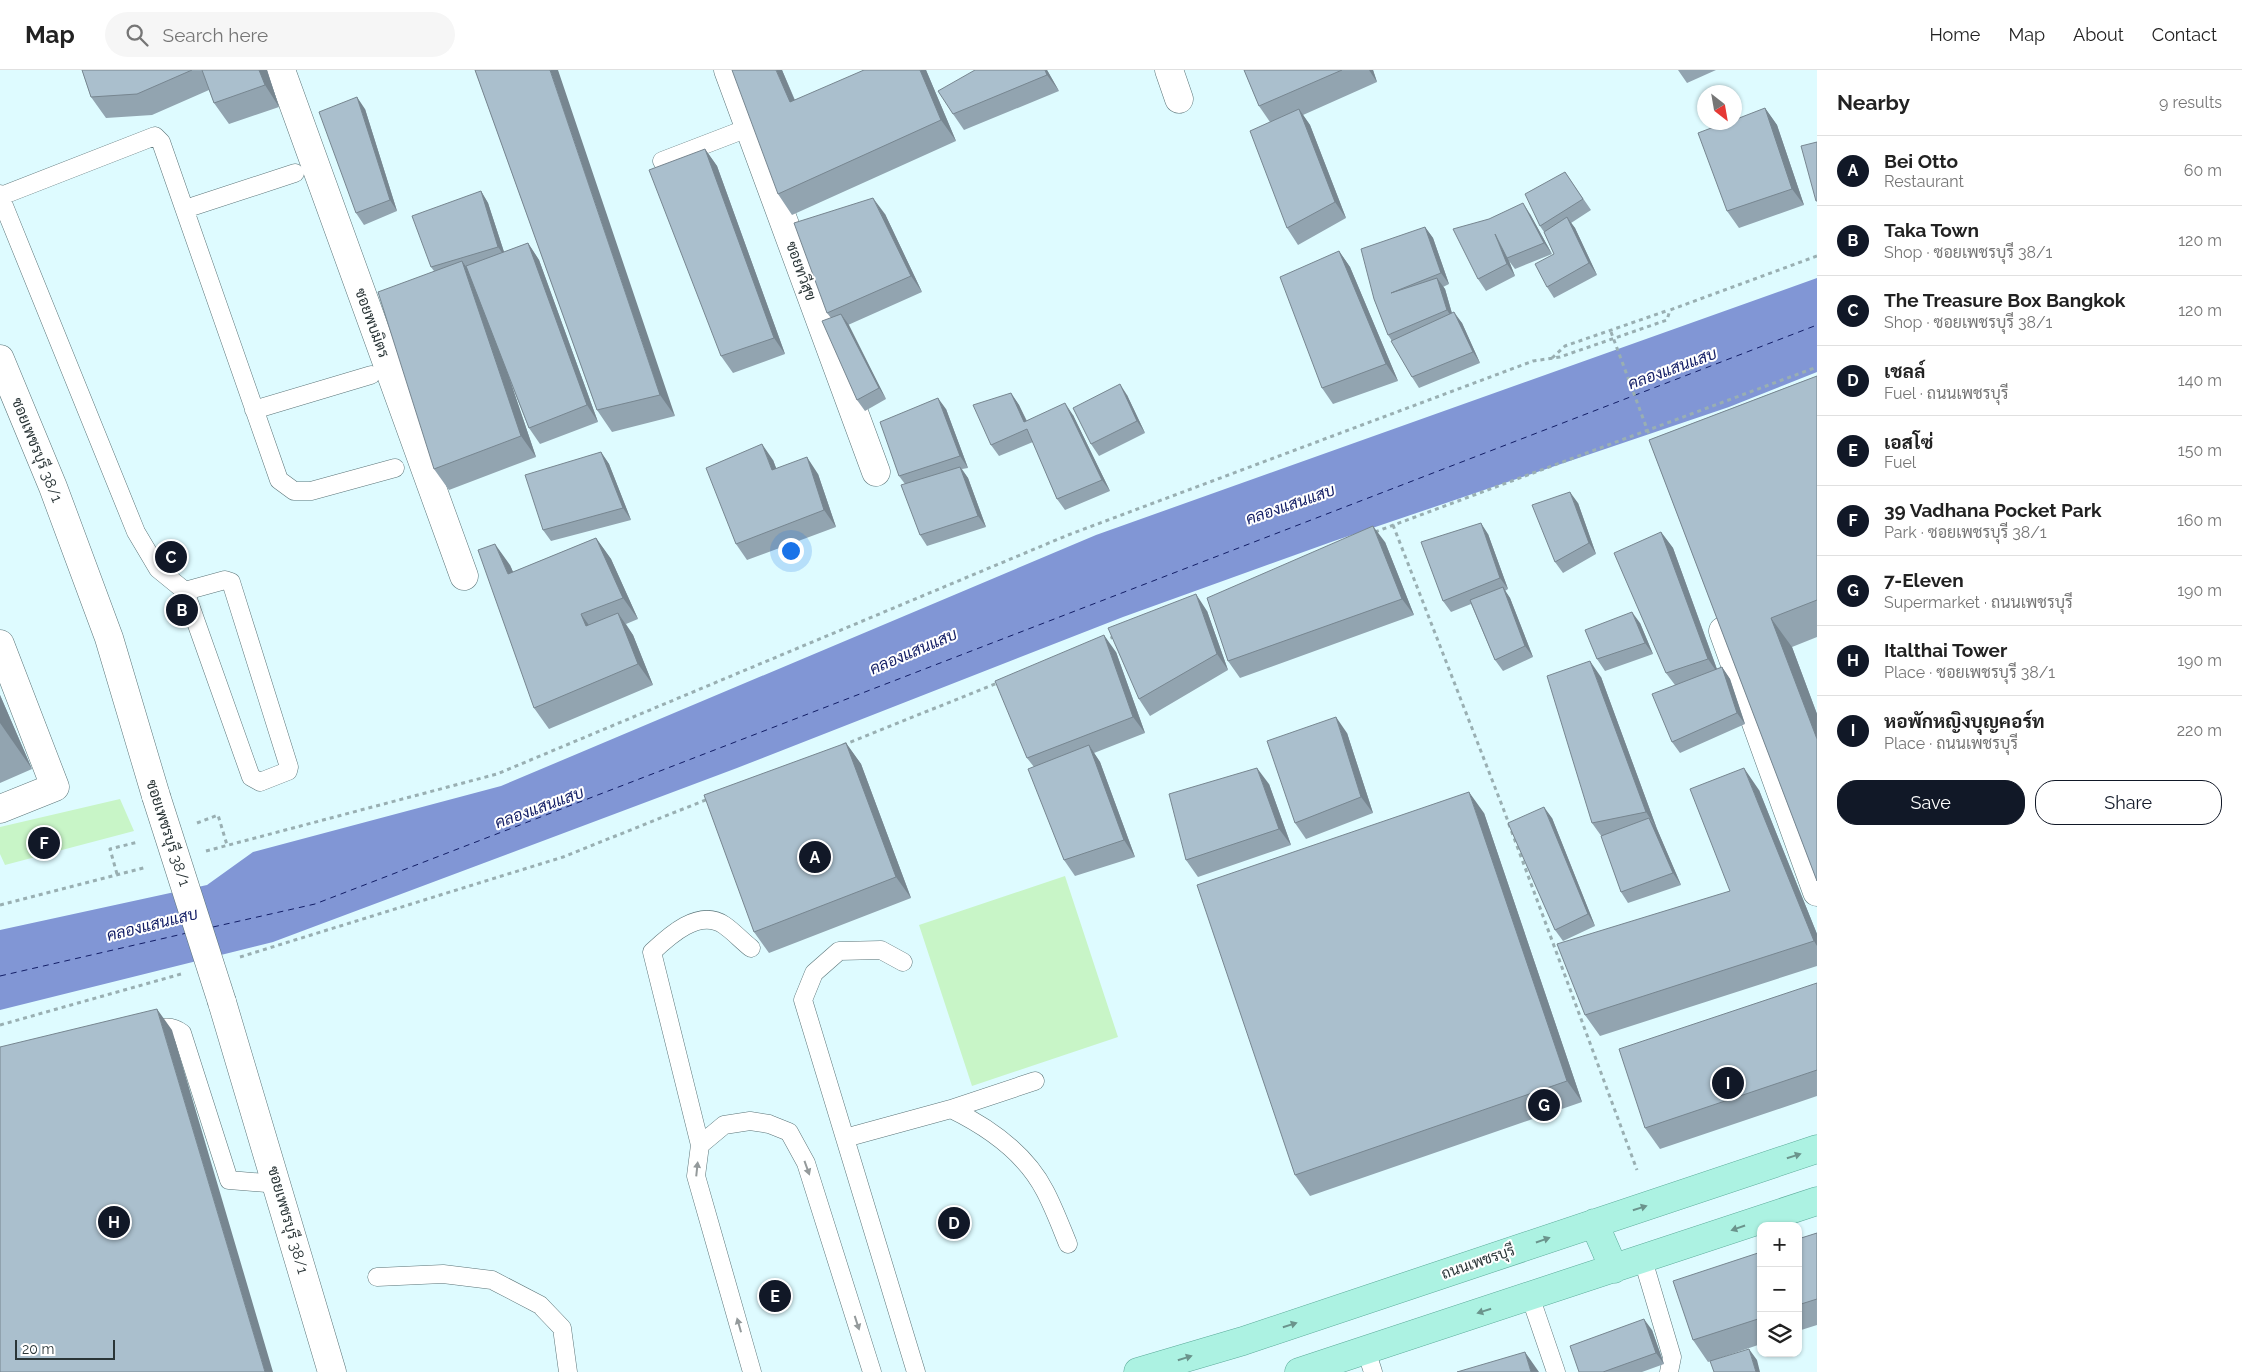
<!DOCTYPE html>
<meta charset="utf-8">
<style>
body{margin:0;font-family:Raleway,Sarabun,sans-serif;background:#f6f6f6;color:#222}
.controls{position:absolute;right:15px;bottom:15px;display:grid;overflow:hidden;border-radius:10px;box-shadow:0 1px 4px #0004}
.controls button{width:45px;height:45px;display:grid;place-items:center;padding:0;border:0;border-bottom:1px solid #e0e0e0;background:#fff;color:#222;font:25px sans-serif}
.compass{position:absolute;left:1697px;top:15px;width:45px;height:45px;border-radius:50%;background:#fff;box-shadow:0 1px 4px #0004;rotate:149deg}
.scale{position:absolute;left:15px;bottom:12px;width:100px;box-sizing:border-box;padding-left:5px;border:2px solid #2a3537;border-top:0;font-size:14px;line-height:18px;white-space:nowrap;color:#2a3537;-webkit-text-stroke:4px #fff;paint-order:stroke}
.you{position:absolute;left:790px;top:480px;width:18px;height:18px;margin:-12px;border:4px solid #fff;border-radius:50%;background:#1a73e8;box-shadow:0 0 0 8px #1a73e833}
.badge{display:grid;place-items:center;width:32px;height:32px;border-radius:50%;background:#111827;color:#fff;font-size:16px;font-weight:700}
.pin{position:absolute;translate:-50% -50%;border:2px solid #fff;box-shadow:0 1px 5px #0006}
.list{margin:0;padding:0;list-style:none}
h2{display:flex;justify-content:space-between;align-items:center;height:65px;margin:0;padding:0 20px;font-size:21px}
h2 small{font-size:16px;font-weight:400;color:#767676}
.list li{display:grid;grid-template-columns:32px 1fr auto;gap:15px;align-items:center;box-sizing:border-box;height:70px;padding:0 20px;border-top:1px solid #e0e0e0}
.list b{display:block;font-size:19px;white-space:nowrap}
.list p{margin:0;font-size:16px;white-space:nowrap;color:#767676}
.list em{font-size:16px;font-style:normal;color:#767676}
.actions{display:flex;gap:10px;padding:15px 20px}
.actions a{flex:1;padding:11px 0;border:1px solid #111827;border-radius:20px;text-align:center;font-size:18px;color:#111827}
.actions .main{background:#111827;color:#fff}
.icon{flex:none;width:28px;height:28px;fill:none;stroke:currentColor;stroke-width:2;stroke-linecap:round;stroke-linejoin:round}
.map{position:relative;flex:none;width:1817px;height:1302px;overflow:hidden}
header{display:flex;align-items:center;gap:30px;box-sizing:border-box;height:70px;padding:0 25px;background:#fff;border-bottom:1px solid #e0e0e0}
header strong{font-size:24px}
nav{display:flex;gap:28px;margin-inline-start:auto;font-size:18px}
.search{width:350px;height:45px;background:#f6f6f6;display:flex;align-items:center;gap:12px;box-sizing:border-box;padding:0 18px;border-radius:28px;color:#767676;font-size:19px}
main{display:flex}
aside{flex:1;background:#fff}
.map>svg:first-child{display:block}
.green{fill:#c8f5c7}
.water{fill:#8196d5}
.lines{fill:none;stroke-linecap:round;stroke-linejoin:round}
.ferry{stroke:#131e66;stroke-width:1;stroke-dasharray:6 5;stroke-linecap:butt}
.lane-casing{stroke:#5b7478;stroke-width:19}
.street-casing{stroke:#5b7478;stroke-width:29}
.secondary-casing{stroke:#5b7478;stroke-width:29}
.primary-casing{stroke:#5baa99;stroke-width:29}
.path{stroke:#99afb2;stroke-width:3;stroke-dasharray:4 4;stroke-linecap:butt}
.lane{stroke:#fff;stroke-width:18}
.street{stroke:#fff;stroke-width:28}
.secondary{stroke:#fff;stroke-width:28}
.primary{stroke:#acf2e2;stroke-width:28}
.secondary-bridge-casing{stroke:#5b7478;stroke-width:29;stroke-linecap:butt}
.path-bridge{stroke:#99afb2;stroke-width:3;stroke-dasharray:4 4;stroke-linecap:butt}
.secondary-bridge{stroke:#fff;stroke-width:28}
.wall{fill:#92a4b0}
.shaded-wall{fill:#778690}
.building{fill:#aabfcd;stroke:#778690}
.oneway{fill:#6b948c}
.oneway2{fill:#949a9b}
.labels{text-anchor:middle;stroke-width:4;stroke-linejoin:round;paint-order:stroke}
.street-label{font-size:15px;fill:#2a3537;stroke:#fff}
.water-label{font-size:16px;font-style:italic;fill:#131e66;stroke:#fff}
</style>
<header>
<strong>Map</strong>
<div class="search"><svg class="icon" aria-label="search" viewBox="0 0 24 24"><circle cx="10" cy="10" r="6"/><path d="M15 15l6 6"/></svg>Search here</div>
<nav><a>Home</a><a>Map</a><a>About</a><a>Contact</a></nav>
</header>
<main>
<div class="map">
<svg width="1817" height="1302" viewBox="0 0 1817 1302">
<rect width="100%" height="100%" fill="#defbff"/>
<path class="green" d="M120,729L134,761L5,795L0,784V757Z
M1065,806L1118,967L972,1016L919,855Z"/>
<path class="water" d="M1817,208V302L1729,337L1334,471L1123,547L737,698L273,872L0,940V860L207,815L253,782L501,716L1096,465Z"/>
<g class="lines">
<path class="ferry" d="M213,857L315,834L1817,255
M0,906L187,863"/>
<g class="lane-casing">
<path id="lane" d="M662,91L748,58
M0,124L1,126L155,66L161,72L279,410L294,421H311L395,398
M0,126L136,462L158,499L185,521
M185,139L295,103
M254,340L371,305
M225,510L231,512L289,697L288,701L260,712L251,707L185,521Z
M903,892L881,880L839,881L814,903L803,930L916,1302
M146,961C160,958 170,954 182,963L229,1110L278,1114
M951,1039L1035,1011
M845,1068L951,1039C988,1057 1026,1084 1045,1121C1054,1138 1061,1157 1068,1174
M700,1075L652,882C669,866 699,838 724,855C733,861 742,871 751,878
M1643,1190L1672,1287L1669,1302
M377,1207L443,1204L492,1210L540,1235L562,1258L568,1302
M1530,1226L1556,1302
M1366,1280L1373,1302
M752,1302L696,1106L700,1075L724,1055L750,1051L769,1054L789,1062L806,1093L872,1302"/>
</g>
<g class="street-casing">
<path id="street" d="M281,0L464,506
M728,0L876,402
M1169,0L1179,29
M1723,561L1817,822
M0,574L55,717L0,739"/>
</g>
<g class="secondary-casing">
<path id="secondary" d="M0,289L53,417L109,568L156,726
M222,932L332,1302"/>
</g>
<g class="primary-casing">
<path id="primary" d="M1594,1153L1614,1199
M1138,1302L1243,1271L1817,1079
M1299,1302L1817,1131"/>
</g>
<path class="path" d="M1552,288L1565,276L1669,240
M1393,455L1503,738L1637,1100
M1375,462L1817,297
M1103,571L1116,566
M843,675L1000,612
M197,753L218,745L227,775
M206,781L497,704L1068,465L1533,291L1560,287L1667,250L1670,240L1817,186
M117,804L110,779L138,772
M0,835L147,797
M240,887L563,787L708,729
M0,955L181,904"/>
<use href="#lane" class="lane"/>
<use href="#street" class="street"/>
<use href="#secondary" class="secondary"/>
<use href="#primary" class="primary"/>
<g class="secondary-bridge-casing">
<path id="secondary-bridge" d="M156,726L222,932"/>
</g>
<path class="path-bridge" d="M1611,262L1650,367"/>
<use href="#secondary-bridge" class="secondary-bridge"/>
</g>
<path class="wall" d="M82,0H267L279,37L229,54L214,33L209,20L152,45L106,48L91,27Z
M475,0L675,346L612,362L597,340Z
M782,0L795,30L926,0L956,71L792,145L778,124Z
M975,0H1047L1059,21L964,60L953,44Z
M1244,0H1373L1377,12L1303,45L1310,55L1346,148L1298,175L1287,158L1270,52L1259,36Z
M1678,0H1716L1687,13Z
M1765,38L1777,55L1804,135L1739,158L1727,141Z
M365,39L397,141L364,155L356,143Z
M705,79L717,96L785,284L733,303L721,286Z
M1565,102L1591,140L1571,153L1575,158L1597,205L1554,228L1547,217L1554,184L1544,162L1540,156Z
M481,121L488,133L504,182L528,173L539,190L598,352L540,374L529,358L509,308L536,387L449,420L434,399V201L431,197Z
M885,144L922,222L848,255L886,329L865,341L857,330L831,248L827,243Z
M1530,144L1552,184L1515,199L1509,191L1515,206L1486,221L1478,209Z
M1425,157L1433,168L1449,214L1443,217L1445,219L1452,243L1462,253L1480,293L1419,318L1412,307L1392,271L1388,265L1374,229Z
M1339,181L1350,197L1398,311L1333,334L1322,318Z
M1817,306V567L1792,577L1817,644V811L1649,370Z
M1011,323L1019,335L1027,351L1073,345L1110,421L1065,440L1057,429L1033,372L999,386L991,375Z
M1127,325L1145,363L1099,386L1091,374Z
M946,339L968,398L962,399L968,408L986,457L927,476L920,465L905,414L899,406Z
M601,382L609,394L631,450L551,471L543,460Z
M773,390L776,398L818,404L836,457L747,490L736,474Z
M1578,433L1596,484L1563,503L1555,492Z
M1661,462L1673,478L1717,599L1722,597L1730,609L1745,654L1680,683L1672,672L1675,615L1666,603Z
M1488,464L1508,519L1505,521L1510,528L1533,587L1503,601L1495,590L1471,534L1451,542L1443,531Z
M596,468L611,489L638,549L626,554L633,565L653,615L549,659L534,638L510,495L513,502Z
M1385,472L1414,545L1240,608L1228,591Z
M1207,541L1228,600L1150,646L1139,629Z
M1640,553L1653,584L1605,601L1597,589Z
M1116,582L1145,663L1094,683L1100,692L1135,787L1075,806L1064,790L1034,697L1027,688Z
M1601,607L1657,759L1681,815L1628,833L1621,822L1602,767L1592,753Z
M0,625L32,699L0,713Z
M1347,663L1373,743L1306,769L1295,753Z
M846,673L861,694L911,828L769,883L754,862Z
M1269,714L1291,775L1198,807L1186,790Z
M1759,720L1817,864V896L1600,966L1585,945L1730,821Z
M1484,743L1582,1032L1310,1126L1295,1105Z
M1552,748L1595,856L1563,871L1555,860Z
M1817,913V1026L1660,1079L1645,1058Z
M1817,1163V1255L1798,1261V1169Z
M1761,1182V1274L1708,1292L1693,1270Z
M1652,1260L1664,1294L1642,1302H1579Z"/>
<path class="shaded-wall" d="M259,0H267L279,37L265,15Z
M550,0H558L675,346L660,325Z
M776,0H782L804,53L790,32Z
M920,0H926L956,71L941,50Z
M1045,0H1047L1059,21L1047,5Z
M1369,0H1373L1377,12Z
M357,27L365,39L397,141L390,130Z
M1765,38L1777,55L1804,135L1792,119Z
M1299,39L1310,55L1346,148L1335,132Z
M705,79L717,96L785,284L774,268Z
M481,121L488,133L506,188L498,177Z
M873,128L885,144L922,222L911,206Z
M1523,133L1530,144L1552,184L1544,173Z
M1567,147L1575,158L1597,205L1589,193Z
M1425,157L1433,168L1449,214L1441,203Z
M1495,164L1509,191L1515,206L1507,194Z
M528,173L539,190L598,352L587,335Z
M1339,181L1350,197L1398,311L1386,294Z
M462,191L477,212L536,387L521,366Z
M1437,208L1445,219L1454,251L1447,240Z
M1454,242L1462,253L1480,293L1473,282Z
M841,244L849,255L886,329L879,318Z
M1120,314L1127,325L1145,363L1137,351Z
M1011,323L1019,335L1032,363L1024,352Z
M938,328L946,339L968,398L960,386Z
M1065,333L1073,345L1110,421L1102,410Z
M762,374L773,390L783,416L772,400Z
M601,382L609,394L631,450L623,438Z
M807,387L818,404L836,457L824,440Z
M960,397L968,408L986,457L978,446Z
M1570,422L1578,433L1596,484L1589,473Z
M1481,453L1488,464L1508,519L1500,508Z
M1373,456L1385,472L1414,545L1402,529Z
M1661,462L1673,478L1719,605L1708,589Z
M596,468L611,489L638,549L623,528Z
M495,474L510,495L523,525L508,504Z
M1503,517L1510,528L1533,587L1525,576Z
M1196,524L1207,541L1228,600L1217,584Z
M1632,542L1640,553L1653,584L1645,573Z
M618,543L633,565L653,615L638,594Z
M581,544L596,565L586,556Z
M1771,548L1792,577L1817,644V669Z
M1104,565L1116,582L1145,663L1133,647Z
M1590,591L1601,607L1657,759L1646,742Z
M1722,597L1730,609L1745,654L1737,643Z
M0,625L32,699L0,653Z
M1336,647L1347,663L1373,743L1361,727Z
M846,673L861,694L911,828L896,807Z
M1089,675L1100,692L1135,787L1124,770Z
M1257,698L1269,714L1291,775L1279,759Z
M1744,698L1759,720L1817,864V876L1814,871Z
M1469,722L1484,743L1582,1032L1567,1011Z
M1544,737L1552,748L1595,856L1588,844Z
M1649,748L1657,759L1681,815L1673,803Z
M157,939L172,960L273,1302H265Z
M1644,1249L1652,1260L1664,1294L1656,1283Z
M1749,1279L1757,1290L1760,1302H1756Z
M1525,1282L1539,1302H1531Z"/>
<path class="building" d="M82,0H192L137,24L91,27Z
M202,0H259L265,15L214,33Z
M475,0H550L660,325L597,340Z
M732,0H776L790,32L864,0H920L941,50L778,124Z
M975,0H1045L1047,5L953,44L938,21Z
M1244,0H1342L1259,36Z
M357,27L390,130L356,143L319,42Z
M1765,38L1792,119L1727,141L1698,63L1727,52H1734V50Z
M1299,39L1335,132L1287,158L1250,61Z
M1817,72V131H1816L1801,76Z
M705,79L774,268L721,286L649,100Z
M1565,102L1583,129L1540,156L1525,124Z
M481,121L498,177L431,197L412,146Z
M873,128L911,206L827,243L794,153Z
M1523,133L1544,173L1507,188L1495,164L1507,194L1478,209L1453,159L1489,149Z
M1567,147L1589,193L1547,217L1535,194L1554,184L1544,162Z
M1425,157L1441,203L1391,223L1437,208L1447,240L1388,265L1374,229L1361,179Z
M528,173L587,335L529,358L466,196Z
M1339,181L1386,294L1322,318L1280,207Z
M462,191L521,366L434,399L378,222Z
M1454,242L1473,282L1412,307L1391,271Z
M841,244L879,318L857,330L822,251Z
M1817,306V530L1771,548L1817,669V811L1649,370Z
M1120,314L1137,351L1091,374L1073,338Z
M1011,323L1024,352L1065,333L1102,410L1057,429L1027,359L991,375L973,335Z
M938,328L960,386L899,406L880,352Z
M762,374L772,400L807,387L824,440L736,474L706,398Z
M601,382L623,438L543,460L525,405Z
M960,397L978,446L920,465L901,415Z
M1570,422L1589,473L1555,492L1532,435Z
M1481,453L1500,508L1443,531L1421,472Z
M1373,456L1402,529L1228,591L1207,528Z
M1661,462L1708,589L1666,603L1614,483Z
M596,468L623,528L581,544L586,556L618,543L638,594L534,638L478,480L495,474L508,504Z
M1503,517L1525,576L1495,590L1470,530Z
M1196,524L1217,584L1139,629L1108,558Z
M1632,542L1645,573L1597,589L1585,560Z
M1104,565L1133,647L1027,688L995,611Z
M1590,591L1646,742L1592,753L1547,606Z
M1722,597L1737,643L1672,672L1652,624Z
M1336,647L1361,727L1295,753L1267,671Z
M846,673L896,807L754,862L704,725Z
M1089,675L1124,770L1064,790L1028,699Z
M1257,698L1279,759L1186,790L1169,724Z
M1744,698L1814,871L1585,945L1557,874L1730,821L1690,719Z
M1469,722L1567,1011L1295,1105L1197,815Z
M1544,737L1588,844L1555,860L1508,753Z
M1649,748L1673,803L1621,822L1601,766Z
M1817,913V1000L1645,1058L1619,979Z
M157,939L265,1302H0V977Z
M1817,1163V1229L1798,1235V1169Z
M1761,1182V1248L1693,1270L1673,1211Z
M1644,1249L1656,1283L1603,1302H1579L1570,1276Z
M1749,1279L1756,1302H1714L1710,1291Z
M1525,1282L1531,1302H1457Z"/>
<defs><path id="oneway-solid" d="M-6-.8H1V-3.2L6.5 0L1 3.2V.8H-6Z" transform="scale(1.25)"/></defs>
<g class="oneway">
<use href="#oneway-solid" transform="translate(1794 1086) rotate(-18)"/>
<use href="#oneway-solid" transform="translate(1640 1138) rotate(-18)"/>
<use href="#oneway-solid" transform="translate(1738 1158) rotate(161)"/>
<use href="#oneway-solid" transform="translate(1543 1170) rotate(-19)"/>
<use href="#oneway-solid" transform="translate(1484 1241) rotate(162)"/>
<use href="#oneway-solid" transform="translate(1290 1255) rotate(-18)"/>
<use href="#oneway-solid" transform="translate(1185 1288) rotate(-17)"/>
</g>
<g class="oneway2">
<use href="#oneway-solid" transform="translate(807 1098) rotate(70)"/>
<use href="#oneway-solid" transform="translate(697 1099) rotate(-84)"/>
<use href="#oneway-solid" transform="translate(857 1253) rotate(72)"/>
<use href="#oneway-solid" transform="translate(739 1255) rotate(-106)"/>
</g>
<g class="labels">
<g class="street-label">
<text transform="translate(801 201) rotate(70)" y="5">ซอยทวีสุข</text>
<text transform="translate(372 253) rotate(70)" y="5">ซอยพบมิตร</text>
<text transform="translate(37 380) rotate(68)" y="5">ซอยเพชรบุรี 38/1</text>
<text transform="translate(168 763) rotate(72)" y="5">ซอยเพชรบุรี 38/1</text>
<text transform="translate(288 1150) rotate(74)" y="5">ซอยเพชรบุรี 38/1</text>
<text transform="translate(1478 1192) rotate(-19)" y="5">ถนนเพชรบุรี</text>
</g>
<g class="water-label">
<text transform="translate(1672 298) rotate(-20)" y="6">คลองแสนแสบ</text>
<text transform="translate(1290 434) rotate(-19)" y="6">คลองแสนแสบ</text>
<text transform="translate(913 581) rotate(-23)" y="6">คลองแสนแสบ</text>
<text transform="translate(539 737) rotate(-20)" y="6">คลองแสนแสบ</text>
<text transform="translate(152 854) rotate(-14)" y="6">คลองแสนแสบ</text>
</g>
</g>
</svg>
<div class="controls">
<button>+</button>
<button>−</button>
<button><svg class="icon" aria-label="layers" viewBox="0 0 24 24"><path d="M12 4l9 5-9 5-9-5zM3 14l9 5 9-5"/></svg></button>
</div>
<svg class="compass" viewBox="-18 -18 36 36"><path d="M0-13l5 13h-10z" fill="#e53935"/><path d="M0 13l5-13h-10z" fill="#767676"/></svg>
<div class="scale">20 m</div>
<div class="you"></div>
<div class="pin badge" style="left:815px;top:787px">A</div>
<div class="pin badge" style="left:182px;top:540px">B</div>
<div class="pin badge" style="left:171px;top:487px">C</div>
<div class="pin badge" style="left:954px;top:1153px">D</div>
<div class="pin badge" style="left:775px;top:1226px">E</div>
<div class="pin badge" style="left:44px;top:773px">F</div>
<div class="pin badge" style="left:1544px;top:1035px">G</div>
<div class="pin badge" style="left:114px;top:1152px">H</div>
<div class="pin badge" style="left:1728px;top:1013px">I</div>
</div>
<aside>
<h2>Nearby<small>9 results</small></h2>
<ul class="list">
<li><span class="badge">A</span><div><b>Bei Otto</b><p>Restaurant</p></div><em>60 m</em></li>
<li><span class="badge">B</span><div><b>Taka Town</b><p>Shop · ซอยเพชรบุรี 38/1</p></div><em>120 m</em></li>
<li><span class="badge">C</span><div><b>The Treasure Box Bangkok</b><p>Shop · ซอยเพชรบุรี 38/1</p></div><em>120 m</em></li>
<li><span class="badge">D</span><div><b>เชลล์</b><p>Fuel · ถนนเพชรบุรี</p></div><em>140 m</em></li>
<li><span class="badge">E</span><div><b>เอสโซ่</b><p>Fuel</p></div><em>150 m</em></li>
<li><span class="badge">F</span><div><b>39 Vadhana Pocket Park</b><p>Park · ซอยเพชรบุรี 38/1</p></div><em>160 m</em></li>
<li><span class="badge">G</span><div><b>7-Eleven</b><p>Supermarket · ถนนเพชรบุรี</p></div><em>190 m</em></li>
<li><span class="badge">H</span><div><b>Italthai Tower</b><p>Place · ซอยเพชรบุรี 38/1</p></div><em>190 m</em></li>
<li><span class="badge">I</span><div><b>หอพักหญิงบุญคอร์ท</b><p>Place · ถนนเพชรบุรี</p></div><em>220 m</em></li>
</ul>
<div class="actions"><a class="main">Save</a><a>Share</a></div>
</aside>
</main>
